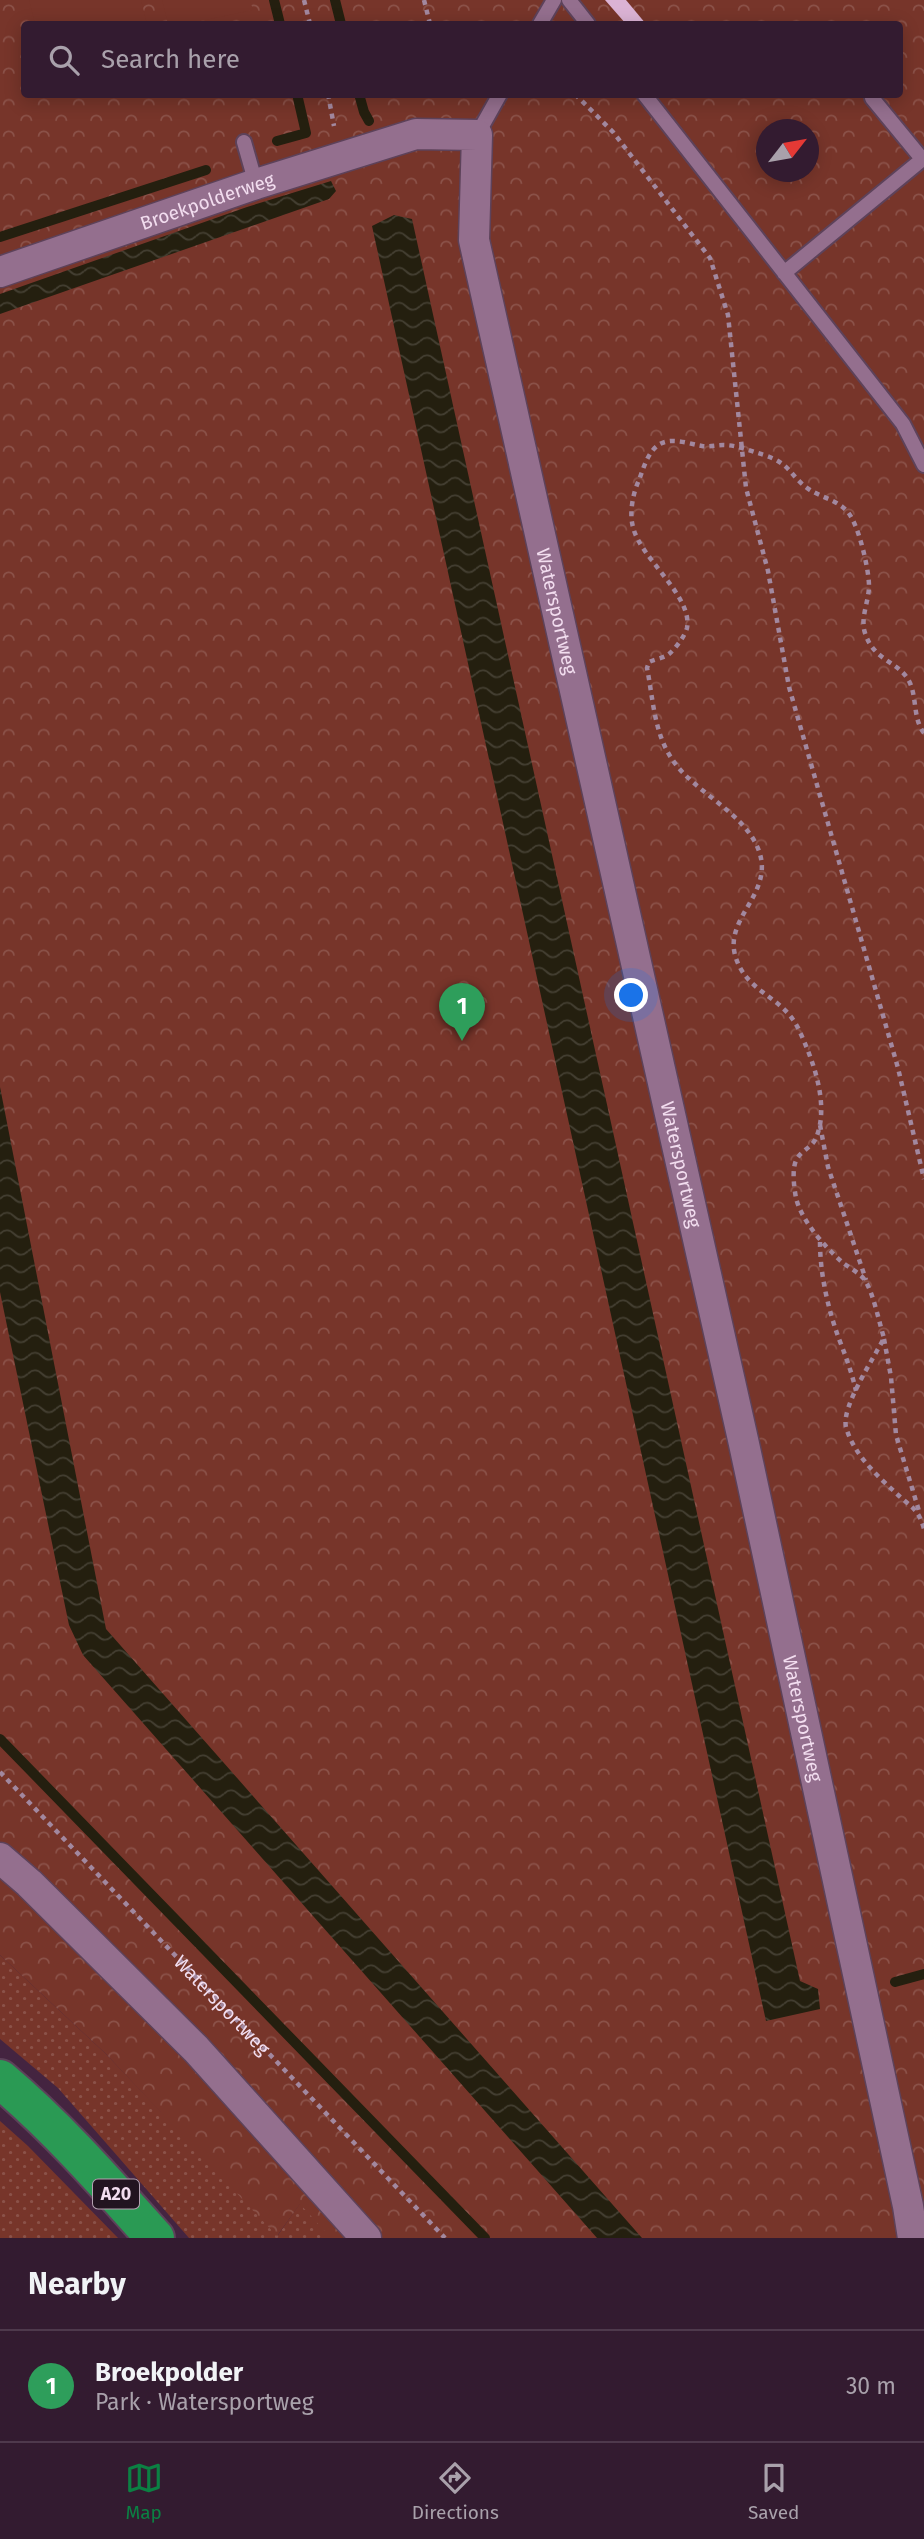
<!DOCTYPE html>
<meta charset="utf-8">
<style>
body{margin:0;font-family:"Fira Sans",sans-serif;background:#3e283c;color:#f1f3f6}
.compass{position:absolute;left:756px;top:119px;width:63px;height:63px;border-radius:50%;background:#331b30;box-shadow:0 4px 18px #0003;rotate:59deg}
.you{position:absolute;left:632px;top:996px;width:24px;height:24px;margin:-18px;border:5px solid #fff;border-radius:50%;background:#1a73e8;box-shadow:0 0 0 10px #1a73e833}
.badge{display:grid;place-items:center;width:46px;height:46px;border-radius:50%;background:#0b8043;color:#fff;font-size:23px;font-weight:700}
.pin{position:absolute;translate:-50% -58px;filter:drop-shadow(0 2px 4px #0008)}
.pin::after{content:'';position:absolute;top:37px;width:24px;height:21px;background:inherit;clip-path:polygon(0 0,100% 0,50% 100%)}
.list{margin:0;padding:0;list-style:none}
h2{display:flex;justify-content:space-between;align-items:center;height:91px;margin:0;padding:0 28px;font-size:30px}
h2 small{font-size:23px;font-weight:400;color:#a9a1ab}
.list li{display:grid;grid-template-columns:46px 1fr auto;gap:21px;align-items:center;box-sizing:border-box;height:112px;padding:0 28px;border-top:2px solid #4e394c}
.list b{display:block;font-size:26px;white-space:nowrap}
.list p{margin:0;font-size:23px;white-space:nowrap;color:#a9a1ab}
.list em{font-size:23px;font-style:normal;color:#a9a1ab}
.icon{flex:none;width:38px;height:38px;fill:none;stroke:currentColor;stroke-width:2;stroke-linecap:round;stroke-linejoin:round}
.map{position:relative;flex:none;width:924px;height:2238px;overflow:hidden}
.search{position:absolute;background:#331b30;box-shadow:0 4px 18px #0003;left:21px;right:21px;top:21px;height:77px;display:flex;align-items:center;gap:18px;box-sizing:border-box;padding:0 24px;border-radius:7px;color:#a9a1ab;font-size:26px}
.sheet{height:203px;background:#331b30}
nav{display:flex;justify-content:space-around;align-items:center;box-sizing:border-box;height:98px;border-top:2px solid #4e394c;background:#331b30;font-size:19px;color:#a9a1ab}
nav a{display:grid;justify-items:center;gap:4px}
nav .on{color:#0b8043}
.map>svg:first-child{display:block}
.grass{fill:url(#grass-dots)}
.forest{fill:url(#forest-crowns);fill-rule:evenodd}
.pitch{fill:#77352a}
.water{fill:url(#water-waves)}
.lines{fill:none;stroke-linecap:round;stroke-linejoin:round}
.stream{stroke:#241f0f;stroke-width:10}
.building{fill:#dbb3d5}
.lane-casing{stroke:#5d425a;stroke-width:18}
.street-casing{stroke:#5d425a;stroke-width:33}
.highway-casing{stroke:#5d425a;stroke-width:42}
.path{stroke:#a2889f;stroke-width:4.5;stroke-dasharray:5 5;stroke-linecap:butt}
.lane{stroke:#946f8e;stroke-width:14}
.street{stroke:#946f8e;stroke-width:30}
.highway{stroke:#2a9a54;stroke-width:38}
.labels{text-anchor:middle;stroke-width:7;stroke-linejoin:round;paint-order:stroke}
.shield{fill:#221420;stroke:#b4a1b1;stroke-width:2}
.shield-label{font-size:18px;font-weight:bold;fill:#f2ddef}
.street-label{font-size:19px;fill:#f2ddef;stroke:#221420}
</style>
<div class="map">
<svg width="924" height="2238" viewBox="0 0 924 2238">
<defs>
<pattern id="grass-dots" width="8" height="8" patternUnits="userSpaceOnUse" patternTransform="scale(1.75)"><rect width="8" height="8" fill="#77352a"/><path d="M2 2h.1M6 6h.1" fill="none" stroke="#8b5249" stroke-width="1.8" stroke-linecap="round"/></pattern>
<pattern id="forest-crowns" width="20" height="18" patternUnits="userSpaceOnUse" patternTransform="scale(1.75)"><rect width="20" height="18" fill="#77352a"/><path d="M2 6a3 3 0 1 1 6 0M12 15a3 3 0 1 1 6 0" fill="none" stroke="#8b5249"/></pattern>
<pattern id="water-waves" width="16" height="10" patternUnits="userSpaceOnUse" patternTransform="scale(1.75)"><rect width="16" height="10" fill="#241f0f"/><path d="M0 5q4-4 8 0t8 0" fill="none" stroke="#443f32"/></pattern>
</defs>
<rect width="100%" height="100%" fill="#442440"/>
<path class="grass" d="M0,1955L106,2054L278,2235L308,2192L350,2238H189L58,2088L0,2039Z
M0,2121L28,2146L118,2238H0Z"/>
<path class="forest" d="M0,0H924V2238H331L300,2204L277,2236L106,2054L0,1955ZM24,24H900V94H24ZM766,130H808V172H766Z"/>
<path class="pitch" d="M29,0H141L147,24H35Z
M162,0H250L253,10L186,24H168Z"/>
<path class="water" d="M331,181L336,191L329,199L0,314V294L247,207Z
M394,215L412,219L800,1981L818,1989L820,2009L766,2021L372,226Z
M0,1087L106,1629L642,2238H597L83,1655L69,1625L0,1292Z"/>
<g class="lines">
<path class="stream" d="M274,0L280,24
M335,0L341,24
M359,94L364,112L369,121
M277,141L306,133L297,94
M0,237L206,170
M0,1739L485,2238
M895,1982L924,1974"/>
</g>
<path class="building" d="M605,0H626L646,24H626Z"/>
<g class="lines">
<g class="lane-casing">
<path id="lane" d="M569,0L588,24
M540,24L554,0
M644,94L903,424L924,465
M872,98L923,160
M477,135L500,94
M244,142L256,184
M784,273L924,158"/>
</g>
<g class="street-casing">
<g id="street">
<path id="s2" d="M0,272L256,184L416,134L477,135L474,240L744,1444L908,2206L913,2238"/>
<path d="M0,1858L29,1883L196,2049L366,2238"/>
</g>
</g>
<g class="highway-casing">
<path id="highway" d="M0,2079C57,2127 105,2182 155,2238"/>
</g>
<g class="path">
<path d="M304,0L310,24"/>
<path d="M424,0L430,24"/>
<path d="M328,94L334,126"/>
<path d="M575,94L613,132L710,258L728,315L746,488L768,571L789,687L898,1068L924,1179"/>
<path d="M924,733C913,719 917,699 910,683C900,661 874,662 865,633C860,618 869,601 869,586C869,569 858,521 846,510C836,500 821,497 810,490C790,477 792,464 764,455C751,451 737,445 723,445C716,445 709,447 702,446C689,444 673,437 660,444C648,451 644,467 639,480C633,493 629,513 633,527C640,558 693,596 687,628C685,636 675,649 669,654C664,658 655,659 649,662L647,668C653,698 654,733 672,759C693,792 745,812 759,851C774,893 725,917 735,955C746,994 783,995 799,1030C813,1060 830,1105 816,1138C813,1146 803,1150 798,1157C791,1166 794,1187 796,1198C801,1220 825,1247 842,1262C849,1268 862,1274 866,1282C874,1296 879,1322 884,1338C874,1358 841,1407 846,1427C853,1453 876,1475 895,1492C910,1507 918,1507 924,1529"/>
<path d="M820,1125L828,1167L866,1280"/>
<path d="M820,1242C820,1274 828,1309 839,1339C846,1357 852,1373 856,1391"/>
<path d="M884,1339L891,1377L896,1435L919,1511"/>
<path id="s1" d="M0,1772L445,2238"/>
</g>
<use href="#lane" class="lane"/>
<use href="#street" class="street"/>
<use href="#highway" class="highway"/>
</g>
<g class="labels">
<rect class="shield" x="93" y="2179.5" width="46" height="29" rx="5"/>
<g class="shield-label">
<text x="116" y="2200">A20</text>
</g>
<g class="street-label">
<text dy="7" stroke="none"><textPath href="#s2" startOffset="219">Broekpolderweg</textPath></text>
<text dy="7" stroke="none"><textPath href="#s2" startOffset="985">Watersportweg</textPath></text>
<text dy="7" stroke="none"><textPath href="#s2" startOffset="1552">Watersportweg</textPath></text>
<text dy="7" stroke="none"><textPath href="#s2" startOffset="2119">Watersportweg</textPath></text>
<text dy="7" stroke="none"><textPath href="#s1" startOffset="322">Watersportweg</textPath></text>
</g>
</g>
</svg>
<svg class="compass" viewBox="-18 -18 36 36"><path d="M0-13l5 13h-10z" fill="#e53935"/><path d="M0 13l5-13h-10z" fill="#a9a1ab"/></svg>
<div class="you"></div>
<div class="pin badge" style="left:462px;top:1041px;background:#2e9e5b">1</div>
<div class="search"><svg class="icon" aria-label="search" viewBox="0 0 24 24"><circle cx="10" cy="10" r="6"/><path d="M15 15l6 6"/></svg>Search here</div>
</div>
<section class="sheet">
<h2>Nearby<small></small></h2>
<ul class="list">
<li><span class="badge" style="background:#2e9e5b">1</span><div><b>Broekpolder</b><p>Park · Watersportweg</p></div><em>30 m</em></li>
</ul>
</section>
<nav>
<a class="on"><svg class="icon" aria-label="map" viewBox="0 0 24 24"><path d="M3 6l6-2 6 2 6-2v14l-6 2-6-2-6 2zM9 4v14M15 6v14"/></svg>Map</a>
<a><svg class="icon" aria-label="directions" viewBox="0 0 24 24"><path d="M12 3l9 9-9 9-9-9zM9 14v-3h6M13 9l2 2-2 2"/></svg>Directions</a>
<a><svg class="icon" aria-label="saved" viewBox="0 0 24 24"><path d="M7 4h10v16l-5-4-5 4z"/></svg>Saved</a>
</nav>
